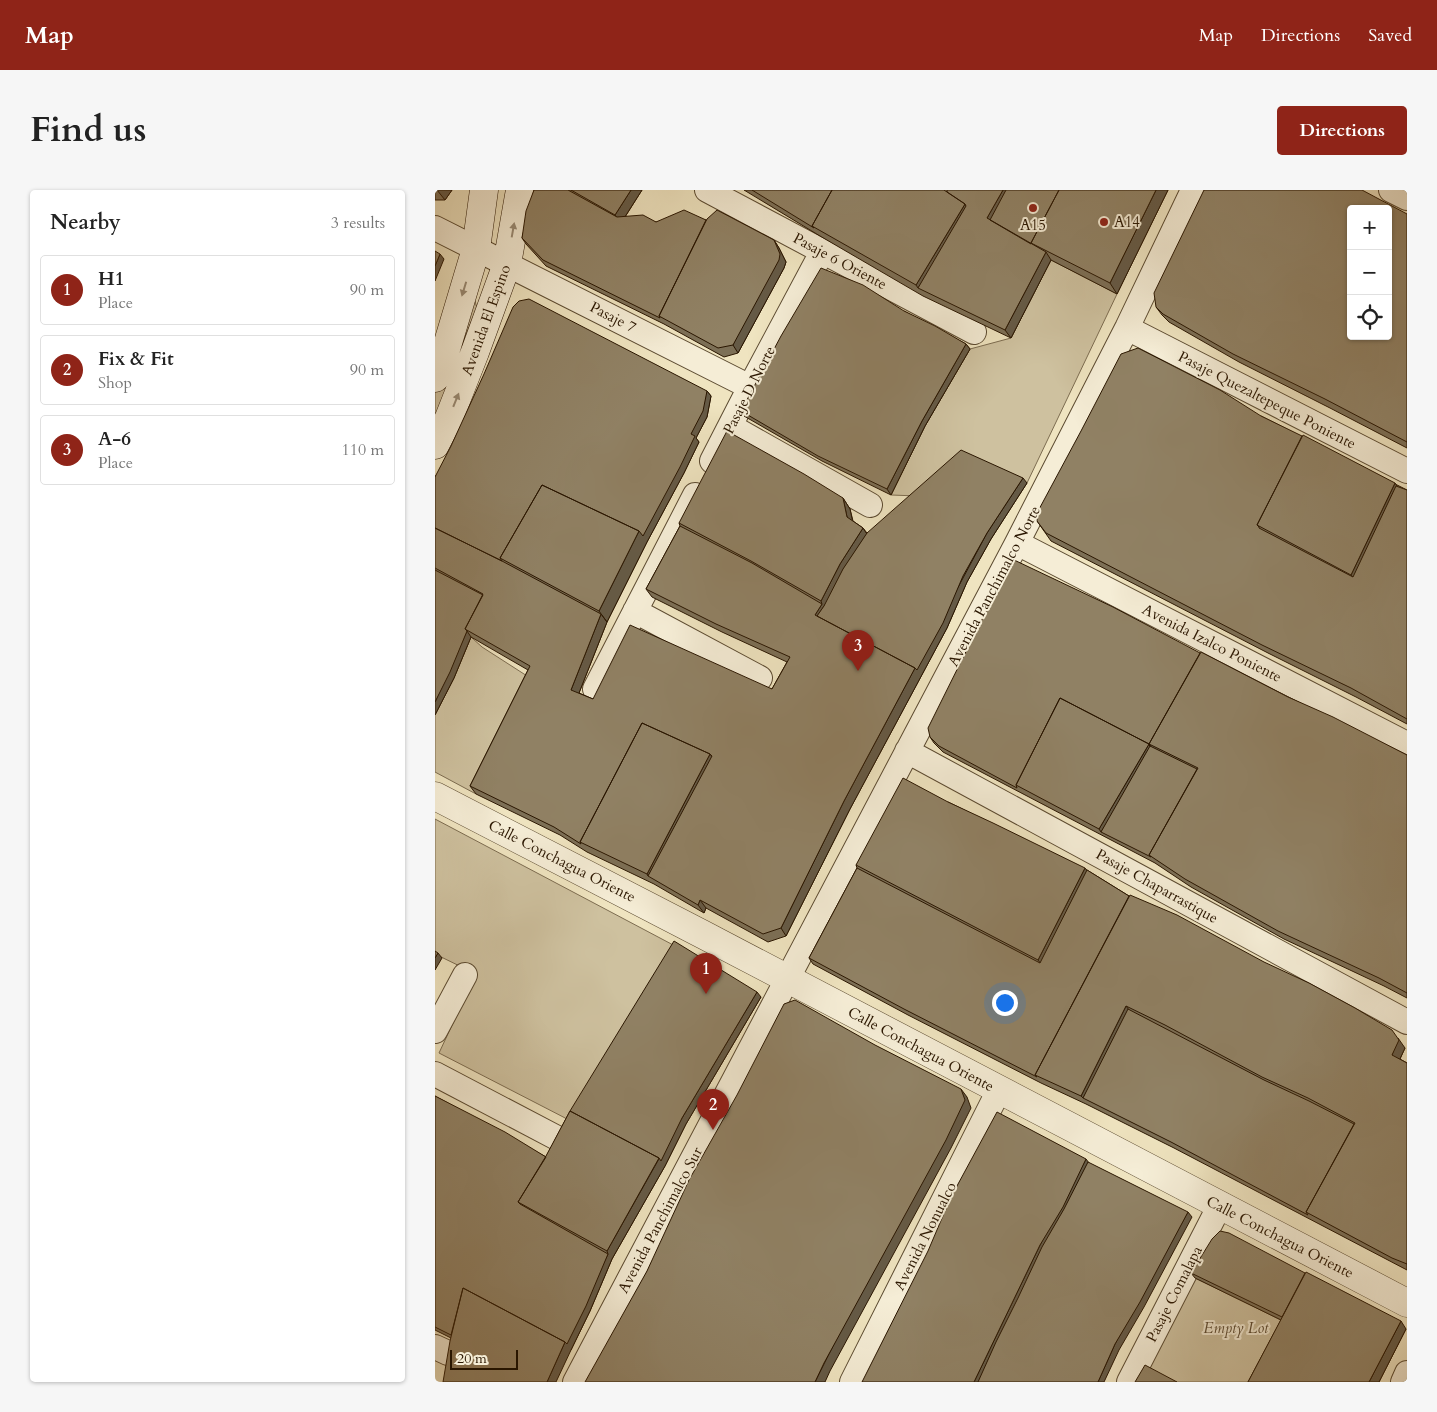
<!DOCTYPE html>
<meta charset="utf-8">
<style>
body{margin:0;font-family:Cardo,serif;background:#f6f6f6;color:#222}
.controls{position:absolute;right:15px;top:15px;display:grid;overflow:hidden;border-radius:5px;box-shadow:0 1px 4px #0004}
.controls button{width:45px;height:45px;display:grid;place-items:center;padding:0;border:0;border-bottom:1px solid #e0e0e0;background:#fff;color:#222;font:25px sans-serif}
.scale{position:absolute;left:15px;bottom:12px;width:68px;box-sizing:border-box;padding-left:5px;border:2px solid #2a1600;border-top:0;font-size:14px;line-height:18px;white-space:nowrap;color:#2a1600;-webkit-text-stroke:4px #f5edd6;paint-order:stroke}
.you{position:absolute;left:569px;top:812px;width:18px;height:18px;margin:-12px;border:4px solid #fff;border-radius:50%;background:#1a73e8;box-shadow:0 0 0 8px #1a73e833}
.badge{display:grid;place-items:center;width:32px;height:32px;border-radius:50%;background:#8f2418;color:#fff;font-size:16px;font-weight:700}
.pin{position:absolute;translate:-50% -41px;filter:drop-shadow(0 1px 2px #0008)}
.pin::after{content:'';position:absolute;top:26px;width:18px;height:15px;background:inherit;clip-path:polygon(0 0,100% 0,50% 100%)}
.list{margin:0;padding:0;list-style:none}
h2{display:flex;justify-content:space-between;align-items:center;height:65px;margin:0;padding:0 20px;font-size:21px}
h2 small{font-size:16px;font-weight:400;color:#767676}
.list li{display:grid;grid-template-columns:32px 1fr auto;gap:15px;align-items:center;box-sizing:border-box;height:70px;margin:0 10px 10px;padding:0 10px;border:1px solid #e0e0e0;border-radius:5px}
.list b{display:block;font-size:19px;white-space:nowrap}
.list p{margin:0;font-size:16px;white-space:nowrap;color:#767676}
.list em{font-size:16px;font-style:normal;color:#767676}
.icon{flex:none;width:28px;height:28px;fill:none;stroke:currentColor;stroke-width:2;stroke-linecap:round;stroke-linejoin:round}
.map{position:relative;flex:none;width:972px;height:1192px;overflow:hidden;border-radius:5px}
header{display:flex;align-items:center;gap:30px;box-sizing:border-box;height:70px;padding:0 25px;background:#8f2418;color:#fff}
header strong{font-size:24px}
nav{display:flex;gap:28px;margin-inline-start:auto;font-size:18px}
.intro{display:flex;align-items:center;justify-content:space-between;box-sizing:border-box;height:120px;padding:0 30px}
h1{margin:0;font-size:35px}
.button{padding:12px 22px;border-radius:5px;background:#8f2418;color:#fff;font-size:18px;font-weight:700}
main{display:flex;gap:30px;padding:0 30px}
aside{flex:1;background:#fff;border-radius:5px;box-shadow:0 1px 4px #0004}
.map>svg:first-child{display:block}
.green{fill:#cec19f;stroke:#7c6c50}
.lines{fill:none;stroke-linecap:round;stroke-linejoin:round}
.minor-casing{stroke:#5b4a30;stroke-width:26}
.tertiary-casing{stroke:#5b4a30;stroke-width:29}
.secondary-casing{stroke:#2a1600;stroke-width:29}
.minor{stroke:#f5edd6;stroke-width:24}
.tertiary{stroke:#f5edd6;stroke-width:28}
.secondary{stroke:#f5edd6;stroke-width:28}
.wall{fill:#7c6f56;stroke:#2a1600}
.shaded-wall{fill:#655a46;stroke:#2a1600}
.building{fill:#908164;stroke:#2a1600;fill-rule:evenodd}
.oneway{fill:#9a8c76}
.poi-dot{fill:#8f2418;stroke:#f5edd6;stroke-width:2}
.labels{text-anchor:middle;stroke-width:4;stroke-linejoin:round;paint-order:stroke}
.poi-label{font-size:15px;fill:#2a1600;stroke:#f5edd6;text-anchor:start}
.street-label{font-size:15px;fill:#2a1600;stroke:#f5edd6}
.park-label{font-size:15px;font-style:italic;fill:#5b4930;stroke:#f5edd6}
</style>
<header>
<strong>Map</strong>
<nav><a>Map</a><a>Directions</a><a>Saved</a></nav>
</header>
<div class="intro"><h1>Find us</h1><a class="button">Directions</a></div>
<main>
<aside>
<h2>Nearby<small>3 results</small></h2>
<ul class="list">
<li><span class="badge">1</span><div><b>H1</b><p>Place</p></div><em>90 m</em></li>
<li><span class="badge">2</span><div><b>Fix &amp; Fit</b><p>Shop</p></div><em>90 m</em></li>
<li><span class="badge">3</span><div><b>A-6</b><p>Place</p></div><em>110 m</em></li>
</ul>
</aside>
<div class="map">
<svg width="972" height="1192" viewBox="0 0 972 1192">
<rect width="100%" height="100%" fill="#efe4c0"/>
<filter id="stains"><feTurbulence type="fractalNoise" baseFrequency=".004" numOctaves="4"/><feColorMatrix values="0 0 0 0 .2 0 0 0 0 .09 0 0 0 0 .02 0 0 0 .5 -.17"/></filter>
<radialGradient id="worn" r=".72"><stop offset=".6" stop-color="#630" stop-opacity="0"/><stop offset="1" stop-color="#630" stop-opacity=".3"/></radialGradient>
<path class="green" d="M616,70L682,104L592,293L530,266L483,306L456,305L490,236L535,159L576,148Z
M34,111H40L42,118L29,149V170L0,236V196Z
M36,447L47,457L103,493L41,604L0,582V524L19,487Z
M0,629L242,757L136,931L4,863L41,784L0,764Z
M760,1088L854,1134L824,1192H735L713,1180Z"/>
<g class="lines">
<g class="minor-casing">
<path id="minor" d="M272,0L539,142
M956,0L972,8
M0,38L315,197
M692,138L972,281
M295,236L435,315
M277,271L315,197L387,62
M582,353L972,554
M200,421L325,488
M160,499L260,305
M472,561L972,832
M0,841L30,785
M0,884L122,948
M0,1157L13,1163
M140,1192L582,353L692,138L758,0
M417,1192L564,900
M694,1192L785,1015
M968,1192L972,1183"/>
</g>
<g class="tertiary-casing">
<path id="tertiary" d="M0,606L267,744L972,1113"/>
</g>
<g class="secondary-casing">
<path id="secondary" d="M0,188L6,176L41,59L49,0
M0,255L14,228L40,162L72,74L85,0"/>
</g>
<use href="#minor" class="minor"/>
<use href="#tertiary" class="tertiary"/>
<use href="#secondary" class="secondary"/>
</g>
<path class="wall" d="M0,0H17L10,10H0Z
M99,0H207L190,27L221,32L271,30L339,50L344,58L351,72L349,78L303,163L289,167L229,134L111,76L91,54L87,48Z
M309,0H509L512,2V0H733L682,104L616,70L576,148L488,106L385,46Z
M972,24V258L895,218L804,172L734,132L727,125L721,117Z
M469,121L531,154L535,159L490,236L456,305L387,271L309,226L306,221Z
M272,201L276,206L272,227L261,248L264,252L249,283L212,352L172,432L144,503L158,509L337,499L352,472L287,442L217,407L211,399L245,336L244,333L408,308L415,319L418,331L428,338L432,343L592,293L556,349L532,392L512,438L415,619L351,746L333,752L271,718L269,723L219,694L152,662L125,645L41,604L35,596L93,480L36,447L19,488L0,525V286Z
M826,226L972,300V534L921,507L833,463L616,351L602,331Z
M765,463L853,507L972,565V808L949,796L849,749L756,697L720,673L508,562L499,553L495,547Z
M513,612L652,680L694,706L970,858L965,869L972,873V1080L739,958L651,914L606,893L473,825L378,774L374,768L422,678L421,675Z
M326,807L251,934L230,976L177,1069L155,1121L136,1160L16,1148L0,1140V906L111,967L135,921Z
M756,1083L971,1139L944,1192H813L846,1130L760,1088Z"/>
<path class="shaded-wall" d="M2,0H17L10,10Z
M196,0H207L186,33L180,25Z
M568,0H578L559,34L552,28Z
M721,0H733L682,104L675,93Z
M530,14L537,24L483,98L481,95Z
M339,50L344,58L351,72L349,78L303,163L298,155Z
M611,62L616,70L576,148L570,140Z
M5,64L9,69L0,91V76Z
M531,154L535,159L490,236L456,305L452,299L487,231Z
M272,201L276,206L272,227L261,248L264,252L249,283L212,352L172,432L164,421L204,341L256,244Z
M588,288L592,293L556,349L532,392L512,438L415,619L351,746L346,738L409,611L552,343Z
M960,293L967,304L923,395L916,385Z
M408,308L415,319L419,338L412,327Z
M428,338L435,349L381,428L380,425L387,414L386,411L405,374Z
M166,424L172,432L142,508L136,500Z
M32,441L36,447L19,488L0,525V512Z
M714,554L719,562L666,642L664,639Z
M275,564L282,574L213,686L212,684Z
M650,678L656,686L609,778L603,770Z
M265,710L271,718L269,723L263,715Z
M3,763L7,768L0,780V768Z
M322,802L326,807L251,934L230,976L177,1069L155,1121L136,1160L121,1192H112L130,1152L173,1064L172,1061L247,928Z
M691,816L697,824L648,908L646,906Z
M963,848L970,858L963,873L957,865Z
M526,899L532,907L536,918L516,958L395,1181L390,1192H380Z
M651,969L657,977L549,1192H539L605,1055Z
M753,1022L757,1027L709,1117L684,1160L669,1192H663L680,1154Z
M966,1131L971,1139L944,1192H934Z"/>
<path class="building" d="M99,0H133L182,27L208,25L221,32L249,20L271,30L224,126L225,128L108,70L87,48L91,21Z
M136,0H196L180,25Z
M317,0H397L377,36L379,38Z
M397,0H509L530,14L481,95L377,36Z
M512,0H568L552,28L611,62L570,140L483,98L531,16L530,14L512,2Z
M571,0H624L596,53V54L555,30Z
M624,0H721L675,93L596,53Z
M769,0H927L972,24V252L890,209L798,164L728,124L721,117L719,103ZM916,19H953V146H916Z
M282,20L339,50L345,64L344,70L298,155L283,158L224,126L272,29Z
M0,61L5,64L0,76Z
M386,78L428,95L469,121L500,136L531,154L487,231L452,299L383,266L306,221L346,146Z
M94,109L272,201L268,221L256,244L260,246L245,277L208,346L204,341L107,295L65,368L67,371L0,338V287L16,256L49,184L78,117L84,111Z
M703,158L785,200L826,226L867,246L822,335L824,337V338L918,387L961,296L972,300V529L916,498L827,455L611,343L602,331V323L646,241L686,164Z
M292,241L369,284L408,308L412,327L428,338L405,374L386,411L316,371L244,333Z
M868,245L960,293L916,385L822,335Z
M526,260L588,288L552,343L528,386L508,433L482,480L480,478L382,426L389,416L408,379L432,343Z
M107,295L204,341L164,421L65,368Z
M245,336L317,373L387,414L380,425L480,478L409,611L346,738L328,744L265,710L263,715L213,686L277,566L275,564L207,533L145,652L146,654L119,637L35,596L95,476L30,439L48,404L0,378V338L67,371L166,424L136,500L158,509L195,435L337,499L355,467L281,434L211,399Z
M577,369L678,417L765,463L714,554L715,556L714,554L625,508L581,595L582,598L504,556L495,547L493,538Z
M0,380L48,405L30,439L32,441L15,482L0,512Z
M766,462L853,507L898,527L972,565V803L944,788L843,741L750,689L714,665L763,578L714,554Z
M625,508L714,554L664,639L581,595Z
M207,533L275,564L212,684L145,652Z
M715,556L762,579L714,665L716,667L666,642Z
M468,588L513,612L558,633L650,678L603,770L421,675Z
M422,678L605,773L652,680L694,706L600,885L602,887L469,819L374,768Z
M695,705L742,725L829,772L874,793L920,818L957,840L964,850L957,865L972,873V1074L957,1068L871,1022L920,933L873,908L827,887L730,835L691,816L646,906L600,885Z
M239,751L322,802L247,928L226,971L224,968L135,921Z
M0,761L3,763L0,768Z
M360,810L440,855L526,899L530,910L511,950L389,1173L380,1192H150L212,1081L254,990L302,905L349,814Z
M693,819L829,890L874,911L919,934L871,1022L873,1025L736,952L648,908Z
M0,906L70,942L111,967L83,1012L85,1014L173,1064L151,1116L132,1154L130,1152L28,1098L16,1145L0,1137Z
M135,921L224,968L172,1061L83,1012L111,966Z
M562,922L651,969L628,1017L605,1055L539,1192H427L493,1061L516,1007Z
M653,972L753,1022L705,1112L680,1154L663,1192H543L561,1152L583,1108L607,1057L629,1019Z
M785,1041L794,1043L870,1083L847,1127L756,1083L777,1049Z
M871,1082L966,1131L934,1192H813Z
M28,1098L130,1152L112,1192H8L15,1151Z
M710,1175L742,1192H700Z"/>
<defs><path id="oneway-solid" d="M-6-.8H1V-3.2L6.5 0L1 3.2V.8H-6Z" transform="scale(1.25)"/></defs>
<g class="oneway">
<use href="#oneway-solid" transform="translate(78 40) rotate(-80)"/>
<use href="#oneway-solid" transform="translate(29 99) rotate(107)"/>
<use href="#oneway-solid" transform="translate(21 210) rotate(-68)"/>
</g>
<g class="poi-dot">
<circle cx="598" cy="18" r="5"/>
<circle cx="669" cy="32" r="5"/>
</g>
<g class="labels">
<g class="poi-label">
<text x="679" y="37">A14</text>
<text x="598" y="40" text-anchor="middle">A15</text>
</g>
<g class="street-label">
<text transform="translate(405 71) rotate(28)" y="5">Pasaje 6 Oriente</text>
<text transform="translate(178 127) rotate(27)" y="5">Pasaje 7</text>
<text transform="translate(51 130) rotate(-70)" y="5">Avenida El Espino</text>
<text transform="translate(314 200) rotate(-63)" y="5">Pasaje D Norte</text>
<text transform="translate(832 210) rotate(27)" y="5">Pasaje Quezaltepeque Poniente</text>
<text transform="translate(559 396) rotate(-62)" y="5">Avenida Panchimalco Norte</text>
<text transform="translate(777 453) rotate(27)" y="5">Avenida Izalco Poniente</text>
<text transform="translate(127 671) rotate(27)" y="5">Calle Conchagua Oriente</text>
<text transform="translate(722 696) rotate(29)" y="5">Pasaje Chaparrastique</text>
<text transform="translate(486 859) rotate(28)" y="5">Calle Conchagua Oriente</text>
<text transform="translate(225 1030) rotate(-62)" y="5">Avenida Panchimalco Sur</text>
<text transform="translate(490 1046) rotate(-63)" y="5">Avenida Nonualco</text>
<text transform="translate(845 1047) rotate(27)" y="5">Calle Conchagua Oriente</text>
<text transform="translate(739 1104) rotate(-63)" y="5">Pasaje Comalapa</text>
</g>
<g class="park-label">
<text x="801" y="1143">Empty Lot</text>
</g>
</g>
<rect width="100%" height="100%" filter="url(#stains)"/>
<rect width="100%" height="100%" fill="url(#worn)"/>
</svg>
<div class="controls">
<button>+</button>
<button>−</button>
<button><svg class="icon" aria-label="locate" viewBox="0 0 24 24"><circle cx="12" cy="12" r="6"/><path d="M12 2v4M12 18v4M2 12h4M18 12h4"/></svg></button>
</div>
<div class="scale">20 m</div>
<div class="you"></div>
<div class="pin badge" style="left:271px;top:804px">1</div>
<div class="pin badge" style="left:278px;top:940px">2</div>
<div class="pin badge" style="left:423px;top:481px">3</div>
</div>
</main>
